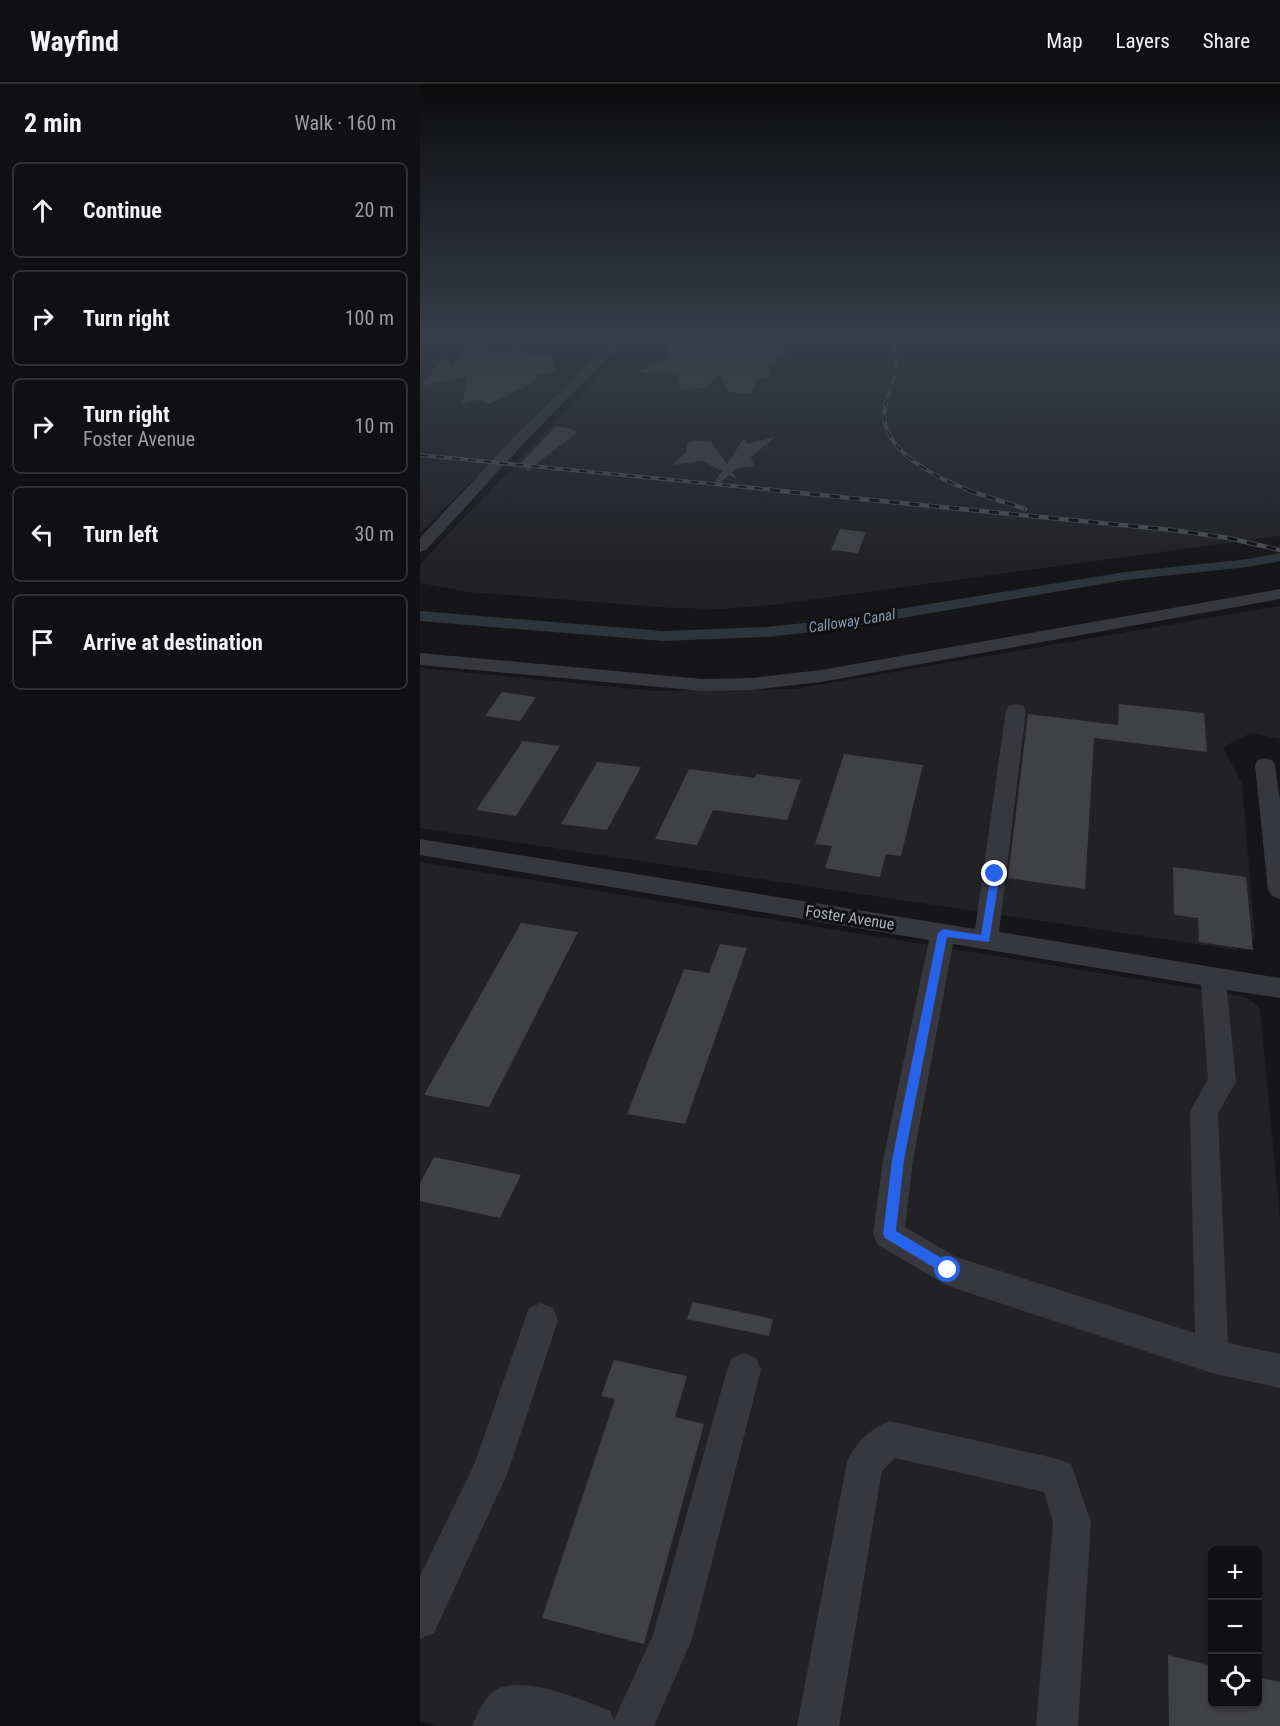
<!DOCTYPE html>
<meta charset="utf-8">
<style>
body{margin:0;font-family:"Roboto Condensed",sans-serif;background:#19191b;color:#f1f3f6}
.controls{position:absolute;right:18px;bottom:18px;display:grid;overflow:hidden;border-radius:9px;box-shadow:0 2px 4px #0004}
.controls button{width:54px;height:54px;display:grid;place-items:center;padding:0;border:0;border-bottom:2px solid #303032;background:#101012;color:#f1f3f6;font:30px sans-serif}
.stop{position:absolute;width:18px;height:18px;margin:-14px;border:4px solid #2563eb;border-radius:50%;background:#fff}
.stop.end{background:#2563eb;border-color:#fff;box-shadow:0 2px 6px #0008}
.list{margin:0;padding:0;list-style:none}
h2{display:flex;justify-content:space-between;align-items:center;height:78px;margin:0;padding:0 24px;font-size:26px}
h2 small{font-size:20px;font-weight:400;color:#9c9d9f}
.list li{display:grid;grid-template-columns:39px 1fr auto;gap:18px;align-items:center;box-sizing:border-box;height:96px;margin:0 12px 12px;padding:0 12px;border:2px solid #303032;border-radius:9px}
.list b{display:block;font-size:22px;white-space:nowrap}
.list p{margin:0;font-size:20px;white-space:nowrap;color:#9c9d9f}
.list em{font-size:20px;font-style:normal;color:#9c9d9f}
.icon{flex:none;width:33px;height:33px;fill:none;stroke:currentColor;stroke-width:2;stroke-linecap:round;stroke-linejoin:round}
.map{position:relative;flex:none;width:860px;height:1642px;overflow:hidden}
header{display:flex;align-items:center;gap:36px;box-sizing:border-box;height:84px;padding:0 30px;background:#101012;border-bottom:2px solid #303032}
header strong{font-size:28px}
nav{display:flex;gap:33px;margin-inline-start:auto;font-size:21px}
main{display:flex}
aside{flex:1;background:#101012}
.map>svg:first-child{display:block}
.built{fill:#222225;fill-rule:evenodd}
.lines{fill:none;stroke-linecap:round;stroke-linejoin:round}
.canal{fill:#2c353c;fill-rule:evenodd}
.building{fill:#404145}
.minor{fill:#37383d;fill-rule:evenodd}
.rail-far1-casing{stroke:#4a4c52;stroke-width:4}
.rail-casing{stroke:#4a4c52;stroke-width:4.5}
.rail-far1{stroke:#111113;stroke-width:2;stroke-dasharray:8;stroke-linecap:butt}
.rail{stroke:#111113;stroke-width:3;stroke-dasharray:10;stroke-linecap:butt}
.route{fill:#2563eb}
.labels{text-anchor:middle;stroke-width:6;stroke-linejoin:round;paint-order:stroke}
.far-water-label{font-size:15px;font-style:italic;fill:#7f9bb3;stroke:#111113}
.street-label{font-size:16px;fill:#a8adb8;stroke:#111113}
</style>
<header>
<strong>Wayfind</strong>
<nav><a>Map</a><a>Layers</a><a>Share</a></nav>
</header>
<main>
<aside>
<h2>2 min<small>Walk · 160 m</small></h2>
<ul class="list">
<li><svg class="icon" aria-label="ahead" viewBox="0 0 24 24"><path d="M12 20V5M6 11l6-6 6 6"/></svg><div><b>Continue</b></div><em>20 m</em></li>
<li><svg class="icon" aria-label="right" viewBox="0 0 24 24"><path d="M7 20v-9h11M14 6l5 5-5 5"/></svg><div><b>Turn right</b></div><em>100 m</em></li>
<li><svg class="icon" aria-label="right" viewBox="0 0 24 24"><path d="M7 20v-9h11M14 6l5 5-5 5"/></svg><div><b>Turn right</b><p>Foster Avenue</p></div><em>10 m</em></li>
<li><svg class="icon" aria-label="left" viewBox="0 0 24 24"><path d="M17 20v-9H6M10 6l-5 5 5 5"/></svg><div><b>Turn left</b></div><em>30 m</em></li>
<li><svg class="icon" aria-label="arrive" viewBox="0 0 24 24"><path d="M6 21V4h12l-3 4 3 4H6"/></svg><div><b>Arrive at destination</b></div></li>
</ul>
</aside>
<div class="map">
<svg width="860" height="1642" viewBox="0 0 860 1642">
<rect width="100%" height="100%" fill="#161618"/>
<path class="built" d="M0,253H194L0,449Z
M216,253H860V452L351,521L303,525L252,524L49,508L0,499V480Z
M860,522V655L831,649L803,663L822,700L835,854L816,866L0,744V584L235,607L374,605Z
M0,778L821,912L832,917L840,925L860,1134V1642H18L0,1637ZM792,1466H838V1620H792Z"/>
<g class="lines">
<path class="canal" d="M860,469V477L828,483L705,496L412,546L347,553L243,557L0,537V527L243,547L347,543L412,536L705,488L828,475Z"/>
</g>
<path class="building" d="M277,254L294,257L307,264L324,259L339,258L372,265L348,280L350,293L336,296L331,310L309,308L300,291L285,304L261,305L258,289L219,288L248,274L246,263L250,260Z
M53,262H67L76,270L96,264L105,266L112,271L130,270L136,288L119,290L112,299L70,320L57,316L42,320L48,292L1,302L24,273L31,284L43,266Z
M135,343H144L158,348L108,386L101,379Z
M355,353L331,373L334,382L318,384L312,388L317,395L309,391L298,400L295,397L302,387L283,377L252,381L267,367V359L274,357L291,358L307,380L324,354L326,360Z
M420,445L446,448L438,469L411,466Z
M82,608L116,613L100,637L65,632Z
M699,620L784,629L787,668L674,654L665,805L588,794L608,630L698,641Z
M103,657L140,662L96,732L56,726Z
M424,670L503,681L481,772L466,770L460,793L405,784L412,762L395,760Z
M177,678L221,683L187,746L141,740Z
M269,685L335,694L336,690L381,696L367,736L293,726L277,761L235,755Z
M753,783L826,793L833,866L779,858L778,834L754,831Z
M101,839L158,848L69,1023L4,1011Z
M300,860L327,864L265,1040L207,1030L264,885L289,889Z
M14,1073L101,1091L80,1134L0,1117V1099Z
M273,1218L353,1235L349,1252L267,1235Z
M194,1276L267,1292L255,1333L284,1340L224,1560L122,1534L195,1315L181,1312Z
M748,1571L792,1582V1620H837V1593L860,1598V1642H749Z"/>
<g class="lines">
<path class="minor" d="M195,253H207L104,359L6,466L0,468V454L94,353Z
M860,505V515L401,598L332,606L282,607L0,581V569L282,595L332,594L401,586Z
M596,620L603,622L606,626L579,848L860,894V914L807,906L816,998L798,1029L808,1259L860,1270V1304L792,1289L528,1202L458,1161L453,1150L463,1076L509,856L0,771V755L555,845L586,626L589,622ZM533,860L781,901L788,996L770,1027L775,1249L536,1173L485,1143L493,1076Z
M845,674L852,676L855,681L860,716V815L852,812L848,806L835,681L838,676Z
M121,1219L133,1224L138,1236L88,1388L14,1549L0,1555V1492L54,1381L109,1224Z
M324,1269L336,1274L341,1286L272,1555L234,1642H52C57,1630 64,1615 74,1607C100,1589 163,1616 190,1627L194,1636L233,1551L307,1286L312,1274Z
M469,1337L638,1375L651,1380L671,1438L658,1642H616L633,1438L624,1408L475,1374L462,1387L419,1642H377L427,1378C435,1359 450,1345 469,1337Z"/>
<g class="rail-far1-casing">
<path id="rail-far1" d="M472,253C484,293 471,290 465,324C457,366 519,395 551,407
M0,371L365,407"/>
</g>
<g class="rail-casing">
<path id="rail" d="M350,406L752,446L808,454L860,466
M547,406L605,425"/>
</g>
<use href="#rail-far1" class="rail-far1"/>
<use href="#rail" class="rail"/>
</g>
<linearGradient id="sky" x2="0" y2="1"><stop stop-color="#0c0c0d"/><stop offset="0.52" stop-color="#363c48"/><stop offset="1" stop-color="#363c48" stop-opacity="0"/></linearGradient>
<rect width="860" height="483" fill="url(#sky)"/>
<path class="route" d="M575,786L580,790L569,858L527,853L484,1076L476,1147L533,1181L535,1186L533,1190L528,1192L465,1154L463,1150L472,1076L518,849L523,845L561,851L571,790Z"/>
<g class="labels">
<g class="far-water-label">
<text transform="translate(432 537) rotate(-9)" y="5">Calloway Canal</text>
</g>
<g class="street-label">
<text transform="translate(430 833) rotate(9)" y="6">Foster Avenue</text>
</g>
</g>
</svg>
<div class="controls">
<button>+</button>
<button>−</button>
<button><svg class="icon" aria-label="locate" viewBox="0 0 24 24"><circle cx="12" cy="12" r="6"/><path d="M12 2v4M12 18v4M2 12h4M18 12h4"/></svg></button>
</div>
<div class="stop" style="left:528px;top:1186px"></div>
<div class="stop end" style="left:575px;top:790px"></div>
</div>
</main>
